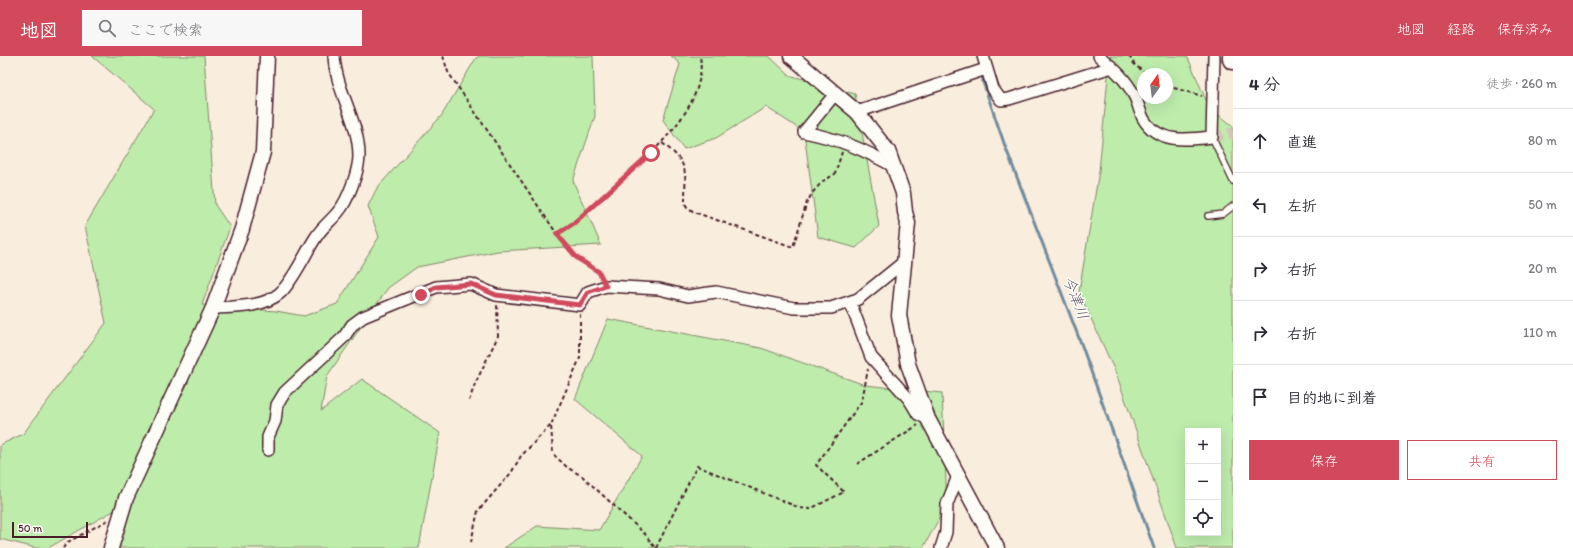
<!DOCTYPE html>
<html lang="ja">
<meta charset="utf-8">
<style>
body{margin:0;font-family:Itim,"Klee One",sans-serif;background:#f7f7f7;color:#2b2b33}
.controls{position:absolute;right:12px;bottom:12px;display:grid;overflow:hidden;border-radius:0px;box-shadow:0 4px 16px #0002}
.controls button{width:36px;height:36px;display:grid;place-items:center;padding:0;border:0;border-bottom:1px solid #e1e1e2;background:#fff;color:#2b2b33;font:20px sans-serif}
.compass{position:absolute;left:1137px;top:12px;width:36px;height:36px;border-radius:50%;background:#fff;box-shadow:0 4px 16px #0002;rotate:14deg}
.scale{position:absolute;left:12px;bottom:10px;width:76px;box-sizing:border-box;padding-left:4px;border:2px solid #4a1f2b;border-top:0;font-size:11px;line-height:14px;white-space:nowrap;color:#4a1f2b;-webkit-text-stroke:3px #fdfcf7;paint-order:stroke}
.stop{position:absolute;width:12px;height:12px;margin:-9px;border:3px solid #d1495b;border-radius:50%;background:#fff}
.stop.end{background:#d1495b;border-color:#fff;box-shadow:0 1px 4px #0008}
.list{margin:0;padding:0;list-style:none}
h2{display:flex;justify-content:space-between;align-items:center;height:52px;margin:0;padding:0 16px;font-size:17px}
h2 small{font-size:13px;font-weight:400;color:#7c7c81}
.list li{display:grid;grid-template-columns:26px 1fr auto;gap:12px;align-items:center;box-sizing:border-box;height:64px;padding:0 16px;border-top:1px solid #e1e1e2}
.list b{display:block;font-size:15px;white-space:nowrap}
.list em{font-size:13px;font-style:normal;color:#7c7c81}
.actions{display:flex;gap:8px;padding:12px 16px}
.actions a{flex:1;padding:9px 0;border:1px solid #d1495b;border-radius:0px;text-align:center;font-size:14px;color:#d1495b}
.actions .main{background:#d1495b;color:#fff}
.icon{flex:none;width:22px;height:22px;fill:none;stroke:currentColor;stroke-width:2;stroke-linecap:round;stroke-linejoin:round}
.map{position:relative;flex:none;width:1233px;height:492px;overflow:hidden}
header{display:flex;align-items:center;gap:24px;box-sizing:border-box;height:56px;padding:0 20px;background:#d1495b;color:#fff}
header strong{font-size:19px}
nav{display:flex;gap:22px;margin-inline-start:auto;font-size:14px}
.search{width:280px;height:36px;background:#f7f7f7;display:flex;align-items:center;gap:10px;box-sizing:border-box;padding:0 14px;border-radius:0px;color:#7c7c81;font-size:15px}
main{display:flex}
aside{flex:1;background:#fff}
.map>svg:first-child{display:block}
.green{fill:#bdecab;stroke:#84866b;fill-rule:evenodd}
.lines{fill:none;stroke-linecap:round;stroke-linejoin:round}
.stream{stroke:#718b9f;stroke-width:3}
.minor-tunnel{stroke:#d6c4b9;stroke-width:11;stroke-dasharray:11 5.5;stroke-linecap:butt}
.service-casing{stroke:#4a1f2b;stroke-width:8}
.minor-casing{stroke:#4a1f2b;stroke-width:14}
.tertiary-casing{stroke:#4a1f2b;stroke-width:17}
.motorway-casing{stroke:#4a1f2b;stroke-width:23}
.path{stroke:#4a1f2b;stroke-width:2;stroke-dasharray:4 3;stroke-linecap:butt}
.service{stroke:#fdfcf7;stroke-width:5.5}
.minor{stroke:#fdfcf7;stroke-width:11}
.tertiary{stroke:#fdfcf7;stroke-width:14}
.motorway{stroke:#fdfcf7;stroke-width:20}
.route{stroke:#d1495b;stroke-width:5}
.labels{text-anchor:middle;stroke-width:3;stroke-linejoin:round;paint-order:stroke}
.water-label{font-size:15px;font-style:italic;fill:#5e5565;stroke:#fdfcf7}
</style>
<header>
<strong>地図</strong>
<div class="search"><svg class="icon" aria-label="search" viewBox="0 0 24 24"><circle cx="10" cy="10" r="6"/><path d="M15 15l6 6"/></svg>ここで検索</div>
<nav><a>地図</a><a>経路</a><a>保存済み</a></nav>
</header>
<main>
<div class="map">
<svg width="1233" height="492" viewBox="0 0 1233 492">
<rect width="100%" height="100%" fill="#f9eddd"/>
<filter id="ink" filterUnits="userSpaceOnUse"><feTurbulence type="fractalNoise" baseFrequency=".025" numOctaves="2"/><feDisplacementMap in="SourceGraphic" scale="8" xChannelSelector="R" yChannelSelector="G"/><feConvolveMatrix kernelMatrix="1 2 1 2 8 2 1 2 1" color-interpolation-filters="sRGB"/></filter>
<g filter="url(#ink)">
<path class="green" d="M92,0H204L215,149L230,171L202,249L276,255L304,260L337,248L379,181L368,150L377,132L442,59L476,2L480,0H593L595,60L573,125L601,189L498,195L417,211L388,232L327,320L321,355L362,323L440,377L419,492H117L115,454L48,492H36L0,483V389L23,378L106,267L85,170L154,53Z
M671,0H769L789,19L855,38L879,170L856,192L818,181L804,76L766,51L716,82L684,93L663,64L680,8Z
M1110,0H1184L1188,2L1209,51L1233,70V492H1177L1117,320L1079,236L1099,115ZM1143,18H1167V42H1143ZM1188,375H1218V477H1188Z
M608,263L761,292L865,329L942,337L947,448L923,492H504L537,470L599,474L642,400L575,343Z"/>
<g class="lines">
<path class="stream" d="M982,16L983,26L1005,90L1082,290L1154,492"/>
<path class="minor-tunnel" d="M1212,81L1233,77"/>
<g class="service-casing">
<path id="service" d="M1212,81L1233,125
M1208,160L1223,158L1233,150"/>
</g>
<g class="minor-casing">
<path id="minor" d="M983,0L993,33L1001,44L1009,43L1112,11
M1099,0C1112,11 1126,23 1134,39C1138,46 1139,54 1143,62C1157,88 1188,84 1212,81L1214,0
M835,38L804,76C839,83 863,93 893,110
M857,56L986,13
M850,246L871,301L909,343L918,358L928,363
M213,252C233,251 263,252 280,237C293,225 306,196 316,181C322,171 331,165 338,156C348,145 359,114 359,100C359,65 336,35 334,0
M268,394V381L275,365L277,349L285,336L344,281L352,269L363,261L436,231L471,228L496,239L580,249L588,236L606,230L659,233L688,240L716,236L794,252H831L858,243L905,205
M941,492L946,476L947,448L958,420"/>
</g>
<g class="tertiary-casing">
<path id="tertiary" d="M791,0L857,56L888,95L903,137L905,156L908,167L899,259L908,308L928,363L997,492
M111,492L126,442L213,252L242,173L263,96L267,0"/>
</g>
<g class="motorway-casing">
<path id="motorway" d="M1233,0V3"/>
</g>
<path class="path" d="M443,0L448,16L559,181L577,202L599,216L601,221
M1129,0L1135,9L1146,18
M1167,30L1202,40
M662,87C690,108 685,114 685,147L687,151L694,156L793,191L807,146L813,136L823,125L835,118L842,96
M557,178C580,164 598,146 618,128C651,97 708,51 700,0
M580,258V302L551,369L553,398L568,412L582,420L645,478L655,492
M469,345L475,328L498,280L497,248
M857,408L918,369
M471,486L478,455L511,417L521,400L551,369
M63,492L68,486L108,464
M656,492L697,410L800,452L810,453L844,436L816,409L862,345L868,313"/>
<use href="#service" class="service"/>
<use href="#minor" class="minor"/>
<use href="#tertiary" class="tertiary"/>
<use href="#motorway" class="motorway"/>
</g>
</g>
<g class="lines" filter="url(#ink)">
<path class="route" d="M421,239L436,231L471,228L496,239L580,249L588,236L606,230L599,216L577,202L557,178L574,167L651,97"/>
</g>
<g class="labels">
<g class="water-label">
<text transform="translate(1076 242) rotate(69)" y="5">今津川</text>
</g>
</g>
</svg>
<div class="controls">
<button>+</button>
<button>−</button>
<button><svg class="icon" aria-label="locate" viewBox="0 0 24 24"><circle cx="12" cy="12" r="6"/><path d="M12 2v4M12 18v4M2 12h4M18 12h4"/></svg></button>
</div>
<svg class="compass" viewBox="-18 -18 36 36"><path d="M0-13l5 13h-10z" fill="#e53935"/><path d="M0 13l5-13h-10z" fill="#7c7c81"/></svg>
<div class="scale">50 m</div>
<div class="stop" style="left:651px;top:97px"></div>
<div class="stop end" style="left:421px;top:239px"></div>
</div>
<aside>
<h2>4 分<small>徒歩 · 260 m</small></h2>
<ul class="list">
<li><svg class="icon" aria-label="ahead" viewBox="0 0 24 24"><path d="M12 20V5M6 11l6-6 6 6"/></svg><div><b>直進</b></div><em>80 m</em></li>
<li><svg class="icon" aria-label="left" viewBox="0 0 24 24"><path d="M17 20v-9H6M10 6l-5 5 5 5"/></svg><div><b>左折</b></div><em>50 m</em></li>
<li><svg class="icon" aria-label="right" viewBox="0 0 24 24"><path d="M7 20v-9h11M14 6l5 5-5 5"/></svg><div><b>右折</b></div><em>20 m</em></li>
<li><svg class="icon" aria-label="right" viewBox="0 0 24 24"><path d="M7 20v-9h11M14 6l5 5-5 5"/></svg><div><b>右折</b></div><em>110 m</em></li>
<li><svg class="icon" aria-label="arrive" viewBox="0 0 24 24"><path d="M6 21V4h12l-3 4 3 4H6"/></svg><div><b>目的地に到着</b></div></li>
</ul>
<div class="actions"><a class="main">保存</a><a>共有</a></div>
</aside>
</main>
